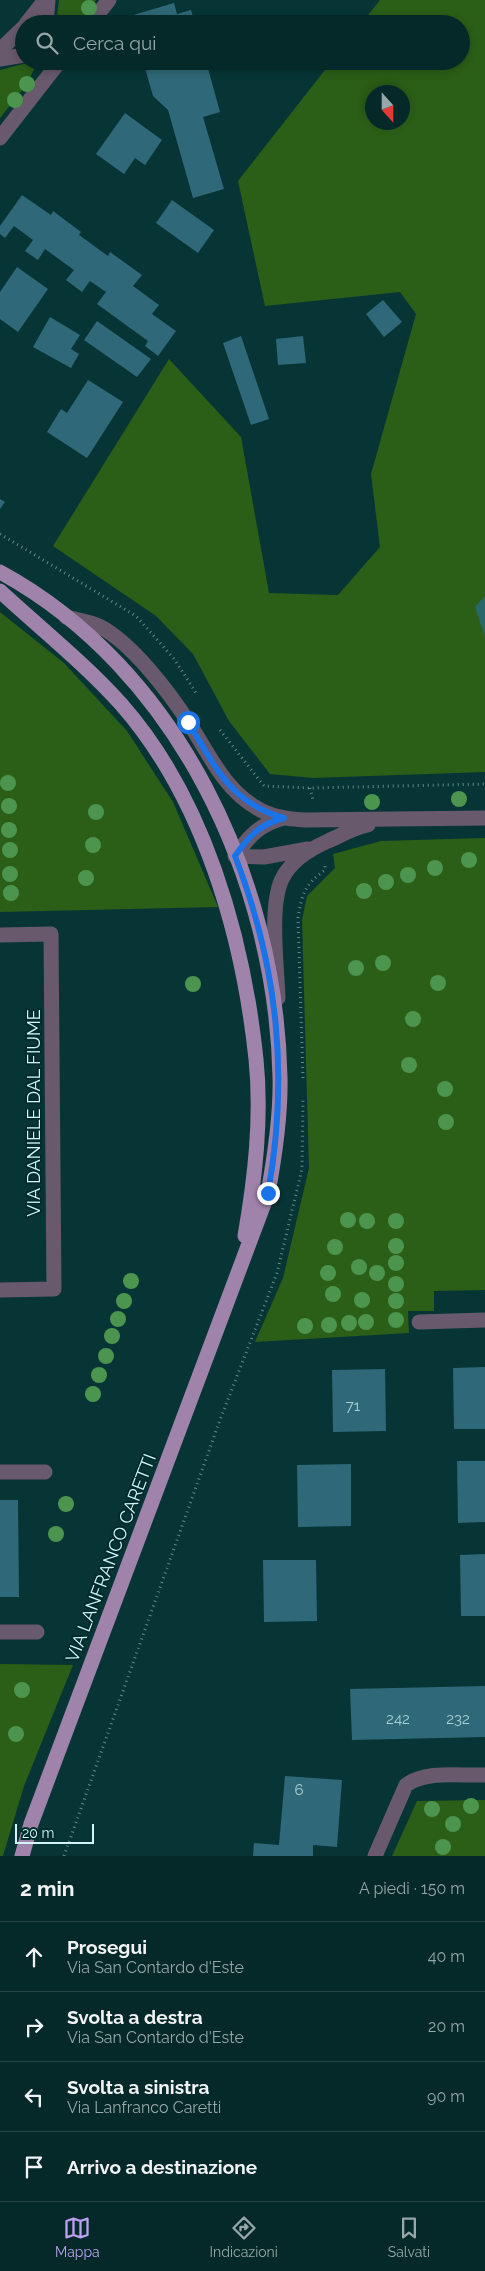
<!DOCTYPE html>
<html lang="it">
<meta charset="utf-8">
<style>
body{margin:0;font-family:Raleway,sans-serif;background:#0e3030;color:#f1f3f6}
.compass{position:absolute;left:365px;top:85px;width:45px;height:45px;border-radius:50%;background:#052828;box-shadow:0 2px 8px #0003;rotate:159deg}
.scale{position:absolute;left:15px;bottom:12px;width:79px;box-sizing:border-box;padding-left:5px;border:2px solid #d1f6f7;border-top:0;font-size:14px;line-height:18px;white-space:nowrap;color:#d1f6f7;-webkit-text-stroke:4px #002b2c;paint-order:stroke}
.stop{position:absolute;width:15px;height:15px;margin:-11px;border:4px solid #1a73e8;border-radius:50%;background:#fff}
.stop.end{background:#1a73e8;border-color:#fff;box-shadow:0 1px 5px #0008}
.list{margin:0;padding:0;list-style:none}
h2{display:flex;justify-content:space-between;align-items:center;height:65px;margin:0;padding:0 20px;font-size:21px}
h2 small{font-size:16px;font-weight:400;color:#97a6a8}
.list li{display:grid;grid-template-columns:32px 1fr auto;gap:15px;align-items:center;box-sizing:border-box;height:70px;padding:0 20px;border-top:1px solid #264445}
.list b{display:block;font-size:19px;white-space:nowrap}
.list p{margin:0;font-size:16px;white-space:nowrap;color:#97a6a8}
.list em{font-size:16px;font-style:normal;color:#97a6a8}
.icon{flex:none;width:28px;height:28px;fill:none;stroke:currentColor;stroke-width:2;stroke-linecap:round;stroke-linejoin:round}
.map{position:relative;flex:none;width:485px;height:1856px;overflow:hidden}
.search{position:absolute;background:#052828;box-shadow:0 2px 8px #0003;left:15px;right:15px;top:15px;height:55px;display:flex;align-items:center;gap:12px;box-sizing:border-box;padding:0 18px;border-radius:28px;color:#97a6a8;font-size:19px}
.sheet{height:345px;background:#052828}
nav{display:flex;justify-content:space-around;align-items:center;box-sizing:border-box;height:70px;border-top:1px solid #264445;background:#052828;font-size:14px;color:#97a6a8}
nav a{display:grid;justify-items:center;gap:2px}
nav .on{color:#bca0f2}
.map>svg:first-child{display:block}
.green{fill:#2b5e17;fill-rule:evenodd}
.water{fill:#29686a}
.building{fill:#2f6878}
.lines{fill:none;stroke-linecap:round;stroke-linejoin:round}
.path{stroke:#5f898a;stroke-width:3;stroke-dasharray:1 4;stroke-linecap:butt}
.minor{stroke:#68596c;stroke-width:15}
.major{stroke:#a083aa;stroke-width:15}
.tree{fill:#4c954e}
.route{stroke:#1a73e8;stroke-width:6}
.labels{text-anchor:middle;stroke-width:4;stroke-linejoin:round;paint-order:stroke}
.number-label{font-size:15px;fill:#a8d2d7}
.street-label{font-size:18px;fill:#d1f6f7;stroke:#002b2c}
</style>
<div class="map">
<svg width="485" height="1856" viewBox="0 0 485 1856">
<rect width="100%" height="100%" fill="#073536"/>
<path class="green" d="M59,0H96L77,24H56Z
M380,0H485V772L313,778L270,774L229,721L193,654L156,616L53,546L169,359L241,437L269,593L338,595L380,547L371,474L416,314L400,292L265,306L238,181L332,61H461V24H361ZM372,92H402V122H372Z
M31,62L36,65L27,84L0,118V70Z
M0,612L64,663L127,731L173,802L218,907L0,912Z
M485,838V1290L434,1291V1311H408L409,1333L255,1342L283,1278L309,1168L302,920L307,896L335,868L333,854L381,841Z
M0,1664L73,1665L24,1786L3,1856H0Z
M485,1800V1856H392L417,1801Z"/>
<path class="water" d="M485,596V637L475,607Z"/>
<path class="building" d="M174,3L177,14L191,10L195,24H133L130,16Z
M143,61H206L220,112L203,117L224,189L193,198L168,110L153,96Z
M125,113L162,140L145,165L135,158L124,174L96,154Z
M22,195L51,215L53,211L81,232L79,235L108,256L110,252L142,275L133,286L159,305L152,314L176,331L158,356L145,346L148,341L97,304L106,292L90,281L82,292L66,280L74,270L45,249L38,260L25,251L33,240L14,226L5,238L0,234V226Z
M172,200L214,230L198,253L156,223Z
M17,267L48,289L18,332L0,319V292Z
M383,300L402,322L384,337L366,314Z
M50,317L80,335L71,349L79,354L71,368L33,347Z
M97,321L151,359L137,377L84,340Z
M241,336L269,419L251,425L223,343Z
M303,336L306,363L278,365L276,339Z
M88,380L123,402L87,458L47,432L61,409L67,413Z
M0,499L5,502L0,509Z
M485,1367V1429H454L453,1368Z
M385,1369L386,1431L333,1432L332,1370Z
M457,1461H485V1522L458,1523Z
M351,1464V1526L298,1527L297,1465Z
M0,1500H18L19,1597H0Z
M485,1554V1616H461L460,1555Z
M263,1560H316L317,1621L264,1622Z
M485,1686V1737L352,1740L350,1689Z
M285,1776L342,1780L337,1847L313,1845V1856H253L254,1843L279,1845Z"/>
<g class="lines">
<path class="path" d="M0,534L136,616L175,660L196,693
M220,730L264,786L310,788L485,784
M310,788L313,800
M303,1078L298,918C302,894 304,885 325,870V865
M64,1856L220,1420L277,1273L302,1169L303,1097"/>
<path class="minor" d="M26,24L45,0
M46,24L48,0
M90,24L109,0
M0,50L24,27
M0,59L24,55
M0,138L60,61
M66,617C76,620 90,621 99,626C132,643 169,692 189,723C209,754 224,789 257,808C271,817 288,819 304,820L485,818
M235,856L264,857L308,849
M235,856C249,836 260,824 284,818
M0,935L51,934L54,1289L0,1290
M278,998C277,967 269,906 282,879C291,860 310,849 328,841C342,835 353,828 368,825
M419,1322L485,1320
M0,1472H45
M0,1632H37
M375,1856L406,1785C426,1770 461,1776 485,1775"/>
<path class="major" d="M0,572C178,669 276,880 280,1077C281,1116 275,1155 268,1193L31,1824L22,1856
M0,591C40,628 84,663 121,704C204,798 243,936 256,1059C262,1118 255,1178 245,1236"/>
</g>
<g class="tree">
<circle cx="89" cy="8" r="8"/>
<circle cx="27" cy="84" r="8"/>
<circle cx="15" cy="100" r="8"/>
<circle cx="8" cy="783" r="8"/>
<circle cx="459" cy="799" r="8"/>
<circle cx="372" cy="802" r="8"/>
<circle cx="9" cy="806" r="8"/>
<circle cx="96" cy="812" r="8"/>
<circle cx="9" cy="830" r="8"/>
<circle cx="93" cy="845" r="8"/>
<circle cx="10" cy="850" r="8"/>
<circle cx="469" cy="860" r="8"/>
<circle cx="435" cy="868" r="8"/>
<circle cx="10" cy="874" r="8"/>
<circle cx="408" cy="875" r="8"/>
<circle cx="86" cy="878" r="8"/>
<circle cx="386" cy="882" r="8"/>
<circle cx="364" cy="891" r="8"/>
<circle cx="11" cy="893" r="8"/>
<circle cx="383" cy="963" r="8"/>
<circle cx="356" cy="968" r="8"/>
<circle cx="438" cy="983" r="8"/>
<circle cx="193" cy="984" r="8"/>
<circle cx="413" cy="1019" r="8"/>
<circle cx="409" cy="1065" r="8"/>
<circle cx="445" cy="1089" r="8"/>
<circle cx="446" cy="1122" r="8"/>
<circle cx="348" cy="1220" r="8"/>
<circle cx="367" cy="1221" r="8"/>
<circle cx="396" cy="1221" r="8"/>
<circle cx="396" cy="1246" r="8"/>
<circle cx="335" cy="1247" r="8"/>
<circle cx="396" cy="1263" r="8"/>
<circle cx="359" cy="1267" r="8"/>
<circle cx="328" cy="1273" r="8"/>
<circle cx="377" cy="1273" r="8"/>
<circle cx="131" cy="1281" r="8"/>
<circle cx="396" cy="1284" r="8"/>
<circle cx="333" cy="1294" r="8"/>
<circle cx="362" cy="1300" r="8"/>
<circle cx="124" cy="1301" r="8"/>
<circle cx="396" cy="1301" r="8"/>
<circle cx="118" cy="1319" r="8"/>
<circle cx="396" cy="1320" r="8"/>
<circle cx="366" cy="1322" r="8"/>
<circle cx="349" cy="1323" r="8"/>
<circle cx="329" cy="1325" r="8"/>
<circle cx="305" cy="1326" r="8"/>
<circle cx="112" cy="1336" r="8"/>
<circle cx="106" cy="1356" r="8"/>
<circle cx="99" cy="1375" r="8"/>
<circle cx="93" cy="1394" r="8"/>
<circle cx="66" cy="1504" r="8"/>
<circle cx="56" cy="1534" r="8"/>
<circle cx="22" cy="1690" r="8"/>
<circle cx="16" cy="1734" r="8"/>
<circle cx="471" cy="1806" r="8"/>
<circle cx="432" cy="1809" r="8"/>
<circle cx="453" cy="1824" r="8"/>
<circle cx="443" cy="1847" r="8"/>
</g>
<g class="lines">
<path class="route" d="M188,722C216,767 229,802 284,818C260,824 249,836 235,856C278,967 289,1076 268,1193"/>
</g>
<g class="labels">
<g class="number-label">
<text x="353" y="1411">71</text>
<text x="398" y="1724">242</text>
<text x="458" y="1724">232</text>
<text x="299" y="1795">6</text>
</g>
<g class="street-label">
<text transform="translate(34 1113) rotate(-90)" y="6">VIA DANIELE DAL FIUME</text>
<text transform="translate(111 1558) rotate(-69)" y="6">VIA LANFRANCO CARETTI</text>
</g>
</g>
</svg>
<svg class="compass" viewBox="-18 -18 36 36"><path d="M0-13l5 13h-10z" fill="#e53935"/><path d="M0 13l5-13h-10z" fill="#97a6a8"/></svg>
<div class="scale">20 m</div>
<div class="stop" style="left:188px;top:722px"></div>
<div class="stop end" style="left:268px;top:1193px"></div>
<div class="search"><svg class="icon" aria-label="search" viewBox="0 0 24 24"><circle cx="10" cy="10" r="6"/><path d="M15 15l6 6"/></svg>Cerca qui</div>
</div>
<section class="sheet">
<h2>2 min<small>A piedi · 150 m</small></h2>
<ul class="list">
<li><svg class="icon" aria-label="ahead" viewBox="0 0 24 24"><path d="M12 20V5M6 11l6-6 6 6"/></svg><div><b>Prosegui</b><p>Via San Contardo d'Este</p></div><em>40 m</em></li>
<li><svg class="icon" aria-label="right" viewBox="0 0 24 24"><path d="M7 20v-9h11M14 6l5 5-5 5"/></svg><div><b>Svolta a destra</b><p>Via San Contardo d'Este</p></div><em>20 m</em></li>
<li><svg class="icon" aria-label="left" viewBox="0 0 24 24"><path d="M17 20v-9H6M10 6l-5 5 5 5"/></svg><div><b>Svolta a sinistra</b><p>Via Lanfranco Caretti</p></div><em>90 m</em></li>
<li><svg class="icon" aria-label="arrive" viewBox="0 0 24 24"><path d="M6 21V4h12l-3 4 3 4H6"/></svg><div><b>Arrivo a destinazione</b></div></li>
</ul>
</section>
<nav>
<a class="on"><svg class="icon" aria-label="map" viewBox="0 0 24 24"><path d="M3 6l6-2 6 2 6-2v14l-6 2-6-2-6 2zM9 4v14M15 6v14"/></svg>Mappa</a>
<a><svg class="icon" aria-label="directions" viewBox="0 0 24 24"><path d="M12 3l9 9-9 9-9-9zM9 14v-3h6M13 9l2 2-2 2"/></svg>Indicazioni</a>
<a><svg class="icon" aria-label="saved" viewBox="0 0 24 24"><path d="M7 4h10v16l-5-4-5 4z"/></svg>Salvati</a>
</nav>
